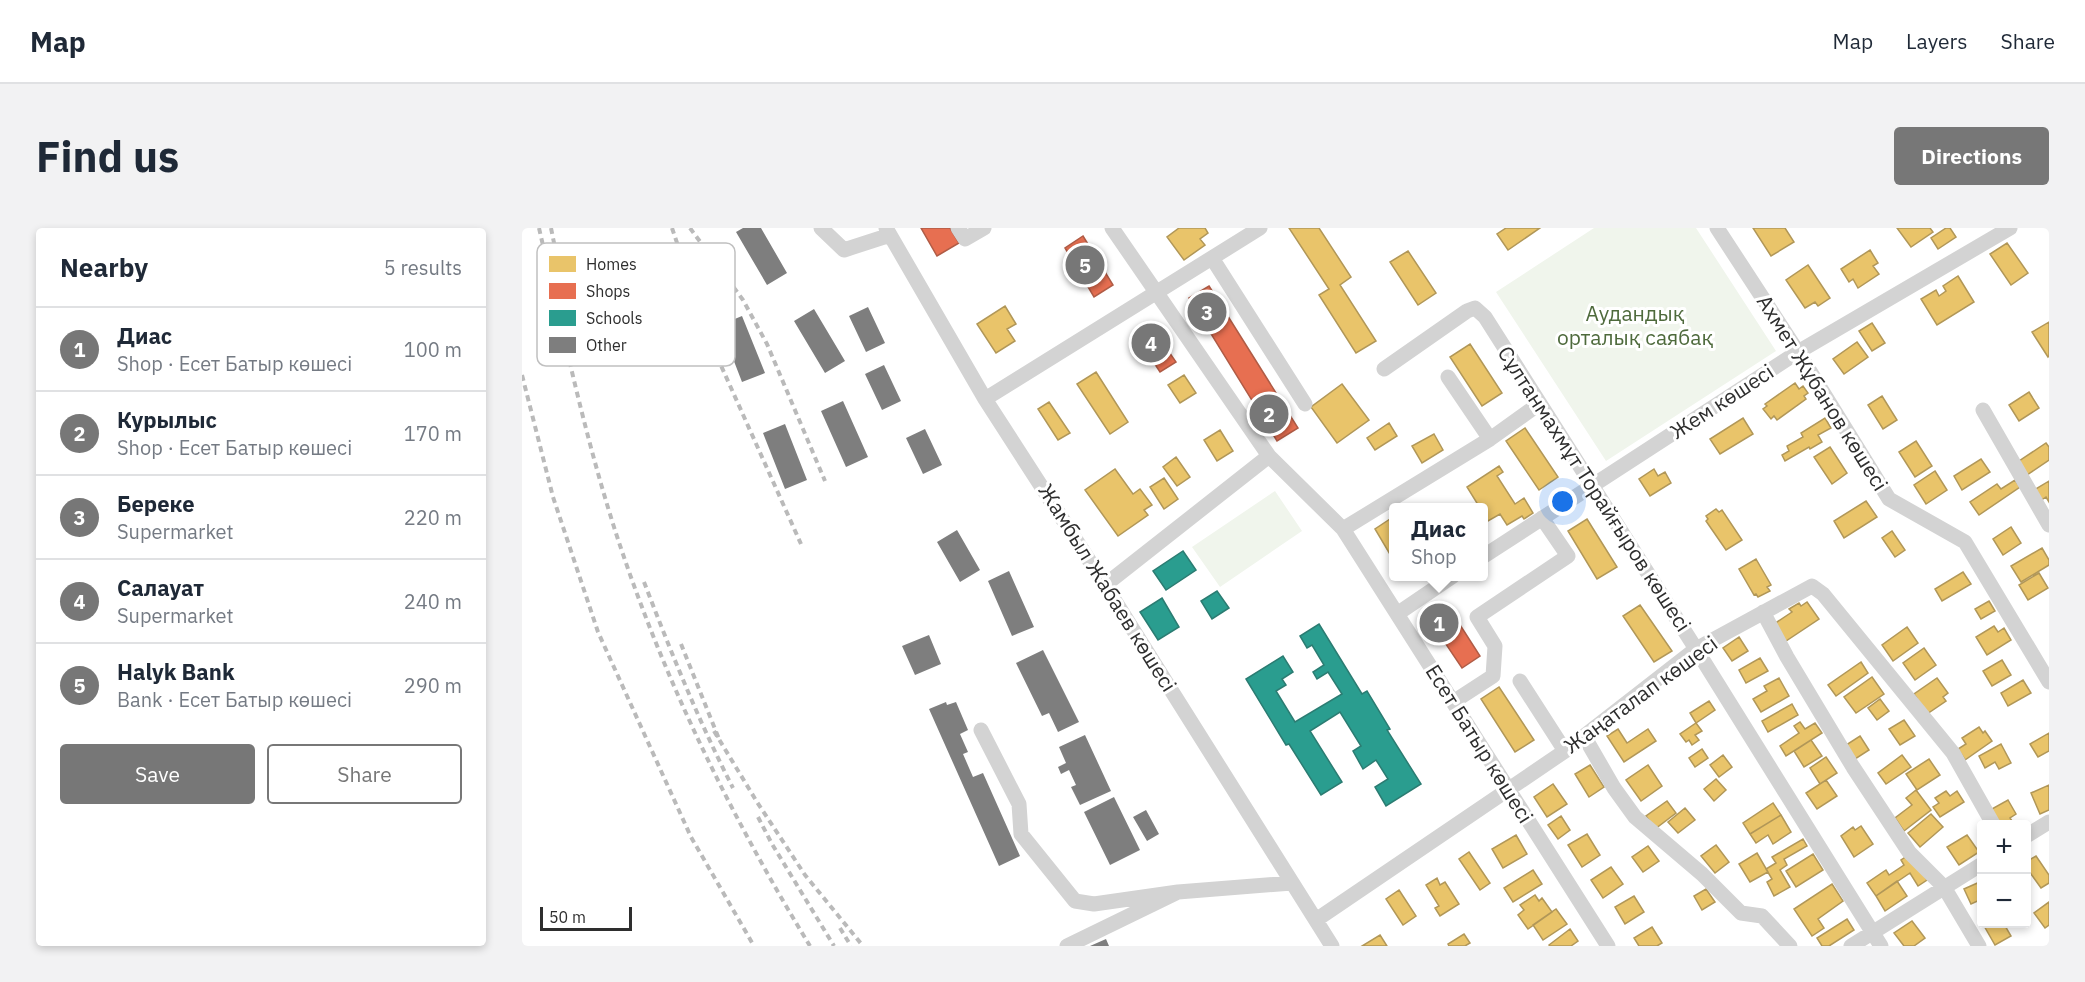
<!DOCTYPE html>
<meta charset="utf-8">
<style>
body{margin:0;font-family:"IBM Plex Sans",sans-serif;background:#f2f2f3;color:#1f2937}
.controls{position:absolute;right:18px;bottom:18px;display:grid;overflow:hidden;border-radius:6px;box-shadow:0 3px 9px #0003}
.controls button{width:54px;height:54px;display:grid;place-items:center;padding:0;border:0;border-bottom:2px solid #e0e1e3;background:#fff;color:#1f2937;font:30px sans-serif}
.scale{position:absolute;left:18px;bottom:15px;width:92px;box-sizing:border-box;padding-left:6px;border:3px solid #2e2e2e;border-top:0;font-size:16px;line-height:21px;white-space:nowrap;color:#2e2e2e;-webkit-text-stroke:4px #fff;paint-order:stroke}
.you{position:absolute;left:1041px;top:274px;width:21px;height:21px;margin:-15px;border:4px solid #fff;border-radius:50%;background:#1a73e8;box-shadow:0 0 0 9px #1a73e833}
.badge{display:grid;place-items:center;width:39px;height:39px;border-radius:50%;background:#777;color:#fff;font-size:20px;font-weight:700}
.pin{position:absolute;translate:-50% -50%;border:3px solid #fff;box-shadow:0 2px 6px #0006}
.popup{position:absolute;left:867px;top:275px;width:99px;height:78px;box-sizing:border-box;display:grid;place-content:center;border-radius:6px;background:#fff;filter:drop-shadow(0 2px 4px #0005);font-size:20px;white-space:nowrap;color:#747a83}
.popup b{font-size:22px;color:#1f2937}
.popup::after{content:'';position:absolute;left:50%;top:100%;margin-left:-12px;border:12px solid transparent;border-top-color:#fff}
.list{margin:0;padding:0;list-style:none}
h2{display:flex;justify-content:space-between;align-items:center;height:78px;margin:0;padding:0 24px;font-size:26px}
h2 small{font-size:20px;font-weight:400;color:#747a83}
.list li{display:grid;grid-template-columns:39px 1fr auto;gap:18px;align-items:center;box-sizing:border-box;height:84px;padding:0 24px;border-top:2px solid #e0e1e3}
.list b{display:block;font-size:22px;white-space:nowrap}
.list p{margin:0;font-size:20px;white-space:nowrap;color:#747a83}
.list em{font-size:20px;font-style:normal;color:#747a83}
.actions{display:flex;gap:12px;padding:18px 24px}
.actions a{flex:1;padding:14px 0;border:2px solid #777;border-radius:6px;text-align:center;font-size:21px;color:#777}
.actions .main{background:#777;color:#fff}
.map{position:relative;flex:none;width:1527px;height:718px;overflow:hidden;border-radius:6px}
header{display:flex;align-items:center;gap:36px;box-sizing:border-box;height:84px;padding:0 30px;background:#fff;border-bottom:2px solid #e0e1e3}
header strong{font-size:28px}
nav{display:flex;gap:33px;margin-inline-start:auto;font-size:21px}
.intro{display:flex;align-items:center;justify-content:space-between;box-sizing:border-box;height:144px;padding:0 36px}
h1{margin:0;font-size:42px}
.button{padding:15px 27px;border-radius:6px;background:#777;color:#fff;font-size:21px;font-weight:700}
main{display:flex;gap:36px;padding:0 36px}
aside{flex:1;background:#fff;border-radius:6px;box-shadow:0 3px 9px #0003}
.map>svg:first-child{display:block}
.green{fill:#f0f5ec}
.homes{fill:#e9c46a;stroke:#b19758;stroke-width:1.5}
.shops{fill:#e76f51;stroke:#b05c46;stroke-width:1.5}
.schools{fill:#2a9d8f;stroke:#2b7c72;stroke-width:1.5}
.building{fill:#7e7e7e}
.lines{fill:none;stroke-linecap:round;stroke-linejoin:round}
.minor{stroke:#d3d3d3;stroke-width:15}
.rail{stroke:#bababa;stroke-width:4;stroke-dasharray:6 4.5;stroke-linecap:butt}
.labels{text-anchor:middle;stroke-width:6;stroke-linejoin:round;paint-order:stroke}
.park-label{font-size:21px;fill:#4e6a3c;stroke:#fff}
.street-label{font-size:21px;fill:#2e2e2e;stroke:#fff}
.key{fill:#fff;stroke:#c0c0c0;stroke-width:1.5}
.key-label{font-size:16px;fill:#2e2e2e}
</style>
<header>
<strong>Map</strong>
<nav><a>Map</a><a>Layers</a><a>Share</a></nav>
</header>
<div class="intro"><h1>Find us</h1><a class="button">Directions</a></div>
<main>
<aside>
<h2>Nearby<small>5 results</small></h2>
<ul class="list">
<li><span class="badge">1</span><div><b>Диас</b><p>Shop · Есет Батыр көшесі</p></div><em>100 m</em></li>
<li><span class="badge">2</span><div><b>Курылыс</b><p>Shop · Есет Батыр көшесі</p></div><em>170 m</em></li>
<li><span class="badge">3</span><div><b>Береке</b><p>Supermarket</p></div><em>220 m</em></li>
<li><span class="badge">4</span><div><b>Салауат</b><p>Supermarket</p></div><em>240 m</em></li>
<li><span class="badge">5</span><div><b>Halyk Bank</b><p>Bank · Есет Батыр көшесі</p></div><em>290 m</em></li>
</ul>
<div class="actions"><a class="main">Save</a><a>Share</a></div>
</aside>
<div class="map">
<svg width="1527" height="718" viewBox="0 0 1527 718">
<rect width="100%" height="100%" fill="#fff"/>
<path class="green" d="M1072,0H1174L1254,123L1084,233L974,64Z
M753,263L780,303L698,359L670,319Z"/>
<path class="homes" d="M657,0H683L686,5L678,11L683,17L662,32L645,9Z
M767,0H797L829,49L818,57L854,113L834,125L797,67L807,61Z
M984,0H1018L986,22L975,6Z
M1231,0H1263L1272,14L1249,28Z
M1375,0H1408L1411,4L1389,19Z
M1424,0H1428L1434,9L1416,21L1409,10Z
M1485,15L1506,45L1489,57L1468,26Z
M1348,22L1356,35L1351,38L1357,46L1336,60L1331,51L1327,54L1319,41Z
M886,23L914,65L896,77L868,34Z
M1286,37L1308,70L1296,78L1293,74L1283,80L1264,52Z
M1436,48L1452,74L1415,97L1399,71L1414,62L1417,68L1424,63L1421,58Z
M483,78L494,96L485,101L493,113L474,125L455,96Z
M1527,94V128L1526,129L1510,104Z
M1350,95L1363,115L1350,123L1337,103Z
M1335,114L1346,129L1322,146L1311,131Z
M948,116L980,165L960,178L928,129Z
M574,144L606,194L588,206L555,156Z
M662,147L674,165L658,175L646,157Z
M1273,155L1277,161L1281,158L1286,165L1282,168L1284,171L1255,192L1252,188L1249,191L1241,181L1245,178L1243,176Z
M820,156L847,192L815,215L789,179Z
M1507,164L1517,180L1497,193L1487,177Z
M1360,168L1375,192L1361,201L1346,177Z
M527,174L548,205L536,212L516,181Z
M1221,190L1231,206L1198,226L1188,211Z
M1303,190L1309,200L1296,207L1300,214L1288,221L1287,219L1263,233L1260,227L1267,223L1265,218L1281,209L1279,205Z
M867,195L875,208L853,222L845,210Z
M1003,200L1036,249L1017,262L984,213Z
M698,202L711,223L695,233L682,212Z
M912,206L921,222L900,235L890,218Z
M1394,213L1410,238L1393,249L1377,224Z
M1524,215L1527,219V232L1505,247L1497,233Z
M1308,219L1325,245L1310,256L1292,229Z
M654,229L668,249L655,258L641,239Z
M1459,231L1468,244L1440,262L1432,248Z
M977,238L981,244L975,248L993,276L1002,270L1011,285L1002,291L1000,288L985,297L978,286L966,293L962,286V280H958L945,259Z
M593,241L611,266L618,261L630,277L622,282L626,287L596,308L563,262Z
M1132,241L1136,248L1143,244L1149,255L1128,268L1117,251Z
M1413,243L1425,262L1404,276L1392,257Z
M642,250L656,271L642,281L628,259Z
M1493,252L1498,259L1457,287L1448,274L1475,256L1479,261Z
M1527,253V274L1524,269L1518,273L1512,262Z
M1344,273L1355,289L1322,310L1312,293Z
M1194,281L1197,284L1200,282L1220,312L1204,322L1184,293L1186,291L1184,288Z
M871,289L872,291V333L853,301Z
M1065,291L1095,339L1075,351L1046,303Z
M1489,299L1499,315L1481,327L1471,311Z
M1370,303L1383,322L1373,329L1360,310Z
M1520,320L1527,332V337L1499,354L1489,338Z
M1234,331L1249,357L1245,359L1248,363L1236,369L1234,366L1232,367L1217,341Z
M1441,344L1449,356L1420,373L1413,361Z
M1517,345L1526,360L1506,372L1497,357Z
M1467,373L1473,383L1459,391L1453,381Z
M1285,374L1297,391L1261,415L1249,398L1270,384L1267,381L1277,375L1279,378Z
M1118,377L1150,423L1132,434L1101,388Z
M1472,398L1476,404L1482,400L1489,412L1465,427L1454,409Z
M1385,399L1396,415L1371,433L1360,417Z
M1217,409L1226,423L1210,433L1201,420Z
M1402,420L1414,437L1393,452L1381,435Z
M1238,430L1246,443L1224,455L1217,442Z
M1480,432L1489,447L1470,458L1461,443Z
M1339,434L1346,445L1314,468L1306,457Z
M1350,449L1362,466L1334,485L1322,469Z
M1257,450L1267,468L1239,484L1231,471L1245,463L1242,458Z
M1415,450L1426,465L1421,469L1424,473L1405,486L1392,466Z
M1501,452L1509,465L1486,478L1479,465Z
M977,459L1012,512L993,524L959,471Z
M1358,471L1367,483L1355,492L1346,480Z
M1187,473L1193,482L1174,495L1168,485Z
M1270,476L1276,487L1246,504L1240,493Z
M1382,492L1393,508L1378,517L1367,501Z
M1278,494L1283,501L1293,495L1300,505L1264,528L1258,518L1277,505L1272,498Z
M1174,495L1180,503L1173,507L1177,512L1170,517L1167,512L1164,514L1158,506Z
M1457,499L1461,505L1463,503L1470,513L1443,532L1436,521L1444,516L1440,510Z
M1096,501L1105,515L1126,501L1134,513L1102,534L1085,508Z
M1527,505V523L1516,529L1508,516Z
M1338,508L1347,522L1330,533L1321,519Z
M1289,512L1300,528L1282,539L1272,523Z
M1479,516L1489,535L1477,541L1473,534L1463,540L1457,528Z
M1180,521L1186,530L1173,539L1167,530Z
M1201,527L1210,539L1197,549L1188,537Z
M1380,527L1389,539L1364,556L1356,545Z
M1304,529L1315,545L1298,556L1288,540Z
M1407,531L1418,547L1395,562L1384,546Z
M1068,537L1082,559L1067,569L1053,546Z
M1126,537L1140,558L1119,573L1104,552Z
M1194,551L1204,562L1192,573L1182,561Z
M1304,552L1315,568L1295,581L1284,565Z
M1031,556L1045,576L1025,589L1012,569Z
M1527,557V582L1518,586L1509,565Z
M1394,562L1409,582L1382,603L1373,590L1390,577L1384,570Z
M1424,563L1428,568L1435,563L1442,574L1418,589L1411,579L1417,575L1413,570Z
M1486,572L1494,586L1488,590L1492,596H1476L1468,582Z
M1145,573L1154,585L1133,601L1124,588Z
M1251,575L1259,587L1228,606L1221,595Z
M1163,580L1173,592L1156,605L1146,594Z
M1409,586L1421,599L1398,619L1386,605Z
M1259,587L1269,604L1251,616L1246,607L1234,615L1228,606Z
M1039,588L1048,602L1036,611L1026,597Z
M1339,598L1351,616L1332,629L1319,608L1331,599L1333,602Z
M1065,606L1078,627L1060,639L1046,617Z
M994,607L1005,626L981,640L970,621Z
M1445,607L1457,624L1437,637L1425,619Z
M1281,611L1285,618L1262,631L1265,637L1258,642L1268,659L1252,668L1245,654L1250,651L1244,641L1254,635L1250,629Z
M1194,617L1207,634L1193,645L1179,628Z
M1126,618L1137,633L1121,644L1110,629Z
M947,624L968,655L958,662L937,631Z
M1235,625L1246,644L1228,654L1217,636Z
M1291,626L1301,642L1274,659L1264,643Z
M1388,626L1405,652L1396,658L1388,645L1354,668L1345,655L1364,642L1367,647L1382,637L1379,632Z
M1514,628L1527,647V655L1519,660L1504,639V634Z
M1089,639L1101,656L1081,670L1069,652Z
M1011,642L1020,656L991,674L982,660Z
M915,650L918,657L923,654L937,676L918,688L913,680L917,678L904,657Z
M1375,653L1385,668L1363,683L1354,668Z
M1460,653V671L1449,676L1442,661Z
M1310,656L1321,673L1296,691L1302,700L1290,708L1272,681Z
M1184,661L1193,674L1180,682L1172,668Z
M877,662L894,688L881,697L864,671Z
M1013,667L1017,673L1020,670L1030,684L1006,701L996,687L1002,682L998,677Z
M1112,668L1122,684L1103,696L1093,679Z
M1527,674V697L1523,700L1512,685Z
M1034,681L1045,696L1021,712L1011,697Z
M1325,691L1332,702L1307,718H1300L1295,710Z
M1390,693L1403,710L1392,718H1382L1372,705Z
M1461,696H1482L1489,708L1473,717Z
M1130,699L1140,715L1135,718H1117L1112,710Z
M1048,701L1056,713L1049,718H1028L1027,717Z
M942,706L948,715L943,718H927L926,716Z
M858,707L865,718H840Z"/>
<path class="shops" d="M399,0H428L437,15L415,28Z
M561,8L591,57L572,69L543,20Z
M687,58L776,200L755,213L667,70Z
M636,108L654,134L638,144L621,118Z
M924,375L958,428L940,440L905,388Z"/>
<path class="schools" d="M661,323L674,342L644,362L631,343Z
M695,363L707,380L690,391L679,373Z
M640,370L657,399L636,412L618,384Z
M797,396L840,466L845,463L868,501L865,502L899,556L864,578L853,559L866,551L854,532L841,541L831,523L839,518L818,484L788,503L820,554L799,567L767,516L764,517L724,451L761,428L771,444L760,451L764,457L754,463L773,494L820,466L806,444L795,451L791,444L802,437L790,417L785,420L778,408Z"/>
<path class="building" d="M221,0H239L265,45L245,57L214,4Z
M346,79L363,115L344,124L327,88Z
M292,81L323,133L303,145L272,93Z
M220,88L243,145L220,154L198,97Z
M362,137L379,173L360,182L343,146Z
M321,173L346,229L324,239L299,183Z
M263,196L285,252L263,261L241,205Z
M403,201L420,237L401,246L384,210Z
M435,302L458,342L438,354L415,314Z
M487,343L512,399L490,408L466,353Z
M407,407L419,436L393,447L380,418Z
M521,422L557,494L536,504L527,485L520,488L494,435Z
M424,474L425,477L434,474L446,502L438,506L446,524L441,526L451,549L461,545L498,628L477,638L407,481Z
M563,507L589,563L558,577L549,559L554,557L547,542L539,546L536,539L544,535L537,519Z
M592,569L618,622L588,637L562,584Z
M624,582L637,606L625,613L611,589Z
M584,711L587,718H568Z"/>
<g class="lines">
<path class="minor" d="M299,0L322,22L368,7
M364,0L463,171L583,357L810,718
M436,0L443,11L462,0
M590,0L747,228L821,301L1086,718
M1195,0L1276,124L1367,271L1443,314L1527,454
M690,30L783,176
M862,141L945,83L953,80L963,89L1174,421L1359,718
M926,149L968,211
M463,171L738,0
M1461,182L1527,297
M821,301L968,211L1017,176
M962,328L1276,124L1488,0
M583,357L747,228
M1241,384L1265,429L1331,539L1387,624L1422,659L1457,718
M875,386L931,348
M998,453L1043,523
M931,474L971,448L973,418L955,389L1046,328L1020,290
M459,502L497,576L499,606L553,673L572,676L656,664
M1062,508L1092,560L1113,589L1180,646L1219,685L1240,688L1268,718
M1504,608L1527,594
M794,692L1043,523L1174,421L1290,358L1301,366L1431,525L1471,596
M545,718L656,664L770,655
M1329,718L1460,636"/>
<path class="rail" d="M17,0C40,100 61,201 92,299C139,446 208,587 288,718
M29,0L53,118
M150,0L188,113L279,316
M168,0L221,72L245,116L303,253
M0,147L31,269L76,404L169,609L232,718
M122,354C149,424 177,494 211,560
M159,416L197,511
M192,503L235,574L283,647L341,718
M236,589L250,616L312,718
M318,700L329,718"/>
</g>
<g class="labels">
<g class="park-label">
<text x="1113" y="93">Аудандық<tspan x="1113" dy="24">орталық саябақ</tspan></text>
</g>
<g class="street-label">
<text transform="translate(1300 165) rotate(58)" y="7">Ахмет Жұбанов көшесі</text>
<text transform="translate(1200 174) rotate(-33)" y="7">Жем көшесі</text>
<text transform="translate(1072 261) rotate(57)" y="7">Сұлтанмахмұт Торайғыров көшесі</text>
<text transform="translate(585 360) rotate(58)" y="7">Жамбыл Жабаев көшесі</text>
<text transform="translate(1119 467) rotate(-36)" y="7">Жаңаталап көшесі</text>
<text transform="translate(957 516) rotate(58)" y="7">Есет Батыр көшесі</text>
</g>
</g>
<rect x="15" y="15" width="198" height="123" rx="9" class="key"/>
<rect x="27" y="28" width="27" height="16" fill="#e9c46a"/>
<rect x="27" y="55" width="27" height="16" fill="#e76f51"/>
<rect x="27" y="82" width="27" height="16" fill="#2a9d8f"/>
<rect x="27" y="109" width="27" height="16" fill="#7e7e7e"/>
<g class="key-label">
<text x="64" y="42">Homes</text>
<text x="64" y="69">Shops</text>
<text x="64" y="96">Schools</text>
<text x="64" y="123">Other</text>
</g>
</svg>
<div class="controls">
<button>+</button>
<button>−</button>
</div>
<div class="scale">50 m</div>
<div class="you"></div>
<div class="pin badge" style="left:917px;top:395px">1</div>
<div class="popup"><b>Диас</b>Shop</div>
<div class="pin badge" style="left:747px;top:186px">2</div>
<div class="pin badge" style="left:685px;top:84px">3</div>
<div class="pin badge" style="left:629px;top:115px">4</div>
<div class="pin badge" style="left:563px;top:37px">5</div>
</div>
</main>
